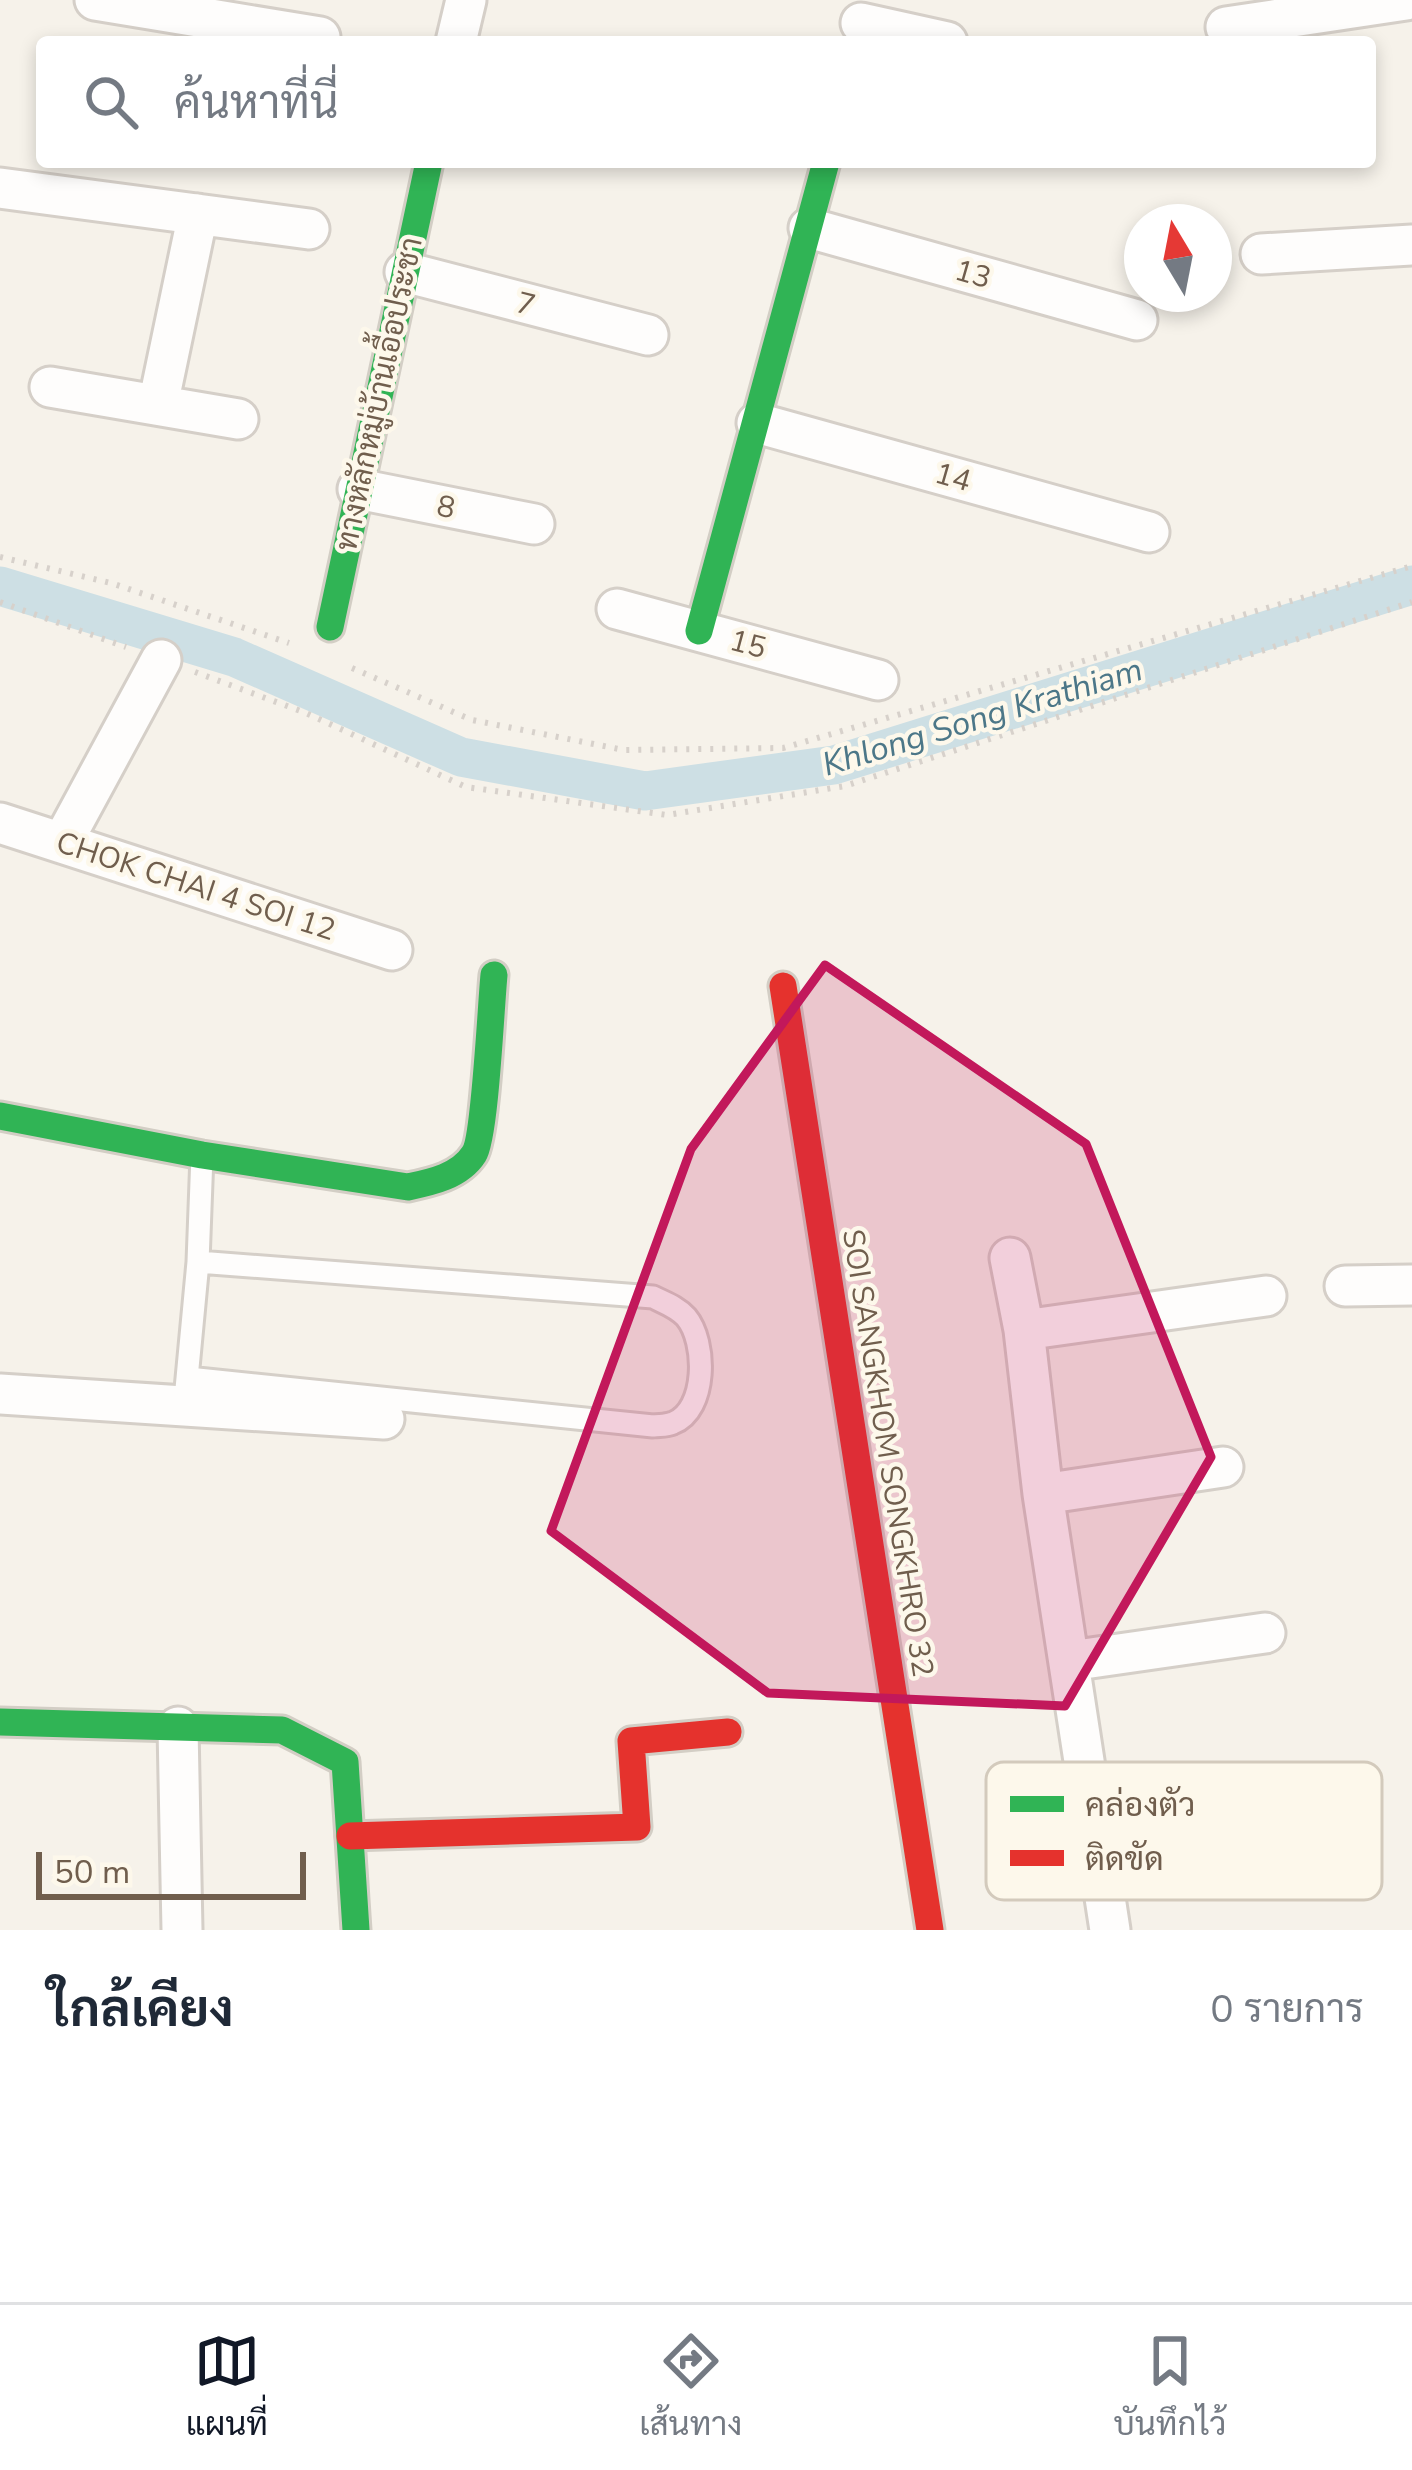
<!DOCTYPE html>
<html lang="th">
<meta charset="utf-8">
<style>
body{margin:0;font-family:"Nunito Sans",Sarabun,sans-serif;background:#f6f6f7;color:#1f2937}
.compass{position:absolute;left:1124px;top:204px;width:108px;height:108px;border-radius:50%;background:#fff;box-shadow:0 6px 18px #0003;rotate:350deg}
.scale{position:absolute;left:36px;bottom:30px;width:270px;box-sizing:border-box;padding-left:12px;border:6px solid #705e4d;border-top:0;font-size:33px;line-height:42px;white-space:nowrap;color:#705e4d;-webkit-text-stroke:9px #fdf8eb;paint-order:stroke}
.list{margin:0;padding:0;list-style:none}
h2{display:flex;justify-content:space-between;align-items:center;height:156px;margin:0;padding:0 48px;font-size:51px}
h2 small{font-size:39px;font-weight:400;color:#747a83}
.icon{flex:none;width:66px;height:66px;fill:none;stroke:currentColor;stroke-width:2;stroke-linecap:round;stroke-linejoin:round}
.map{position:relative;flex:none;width:1412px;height:1930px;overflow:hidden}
.search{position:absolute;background:#fff;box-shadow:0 6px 18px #0003;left:36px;right:36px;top:36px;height:132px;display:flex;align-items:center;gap:30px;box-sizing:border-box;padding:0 42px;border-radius:12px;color:#747a83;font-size:45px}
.sheet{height:372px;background:#fff}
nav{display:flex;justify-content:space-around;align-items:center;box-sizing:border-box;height:168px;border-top:3px solid #e0e1e3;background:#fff;font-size:33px;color:#747a83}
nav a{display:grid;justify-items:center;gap:6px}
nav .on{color:#111827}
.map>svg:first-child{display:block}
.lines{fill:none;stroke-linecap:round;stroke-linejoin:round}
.canal{stroke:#cddfe4;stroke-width:39}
.lane-casing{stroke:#d5cfc8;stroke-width:27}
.street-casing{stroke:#d5cfc8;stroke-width:45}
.fast-casing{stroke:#d3cec5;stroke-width:33}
.jam-casing{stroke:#d3cec5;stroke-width:33}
.path{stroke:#d7d1cb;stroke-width:6;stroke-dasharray:3 9;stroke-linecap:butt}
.lane{stroke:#fefdfc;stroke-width:21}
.street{stroke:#fefdfc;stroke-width:39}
.fast{stroke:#30b455;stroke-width:27}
.jam{stroke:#e5322d;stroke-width:27}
.marked{fill:#c2185b;fill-opacity:0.2;stroke:#c2185b;stroke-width:9;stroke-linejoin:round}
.labels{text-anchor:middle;stroke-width:9;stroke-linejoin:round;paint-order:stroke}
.street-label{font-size:30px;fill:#705e4d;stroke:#fdf8eb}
.water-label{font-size:33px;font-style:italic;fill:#4c7788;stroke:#fdf8eb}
.key{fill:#fdf8eb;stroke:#d3cabc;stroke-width:3}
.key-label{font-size:33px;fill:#705e4d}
</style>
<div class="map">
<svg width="1412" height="1930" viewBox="0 0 1412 1930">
<rect width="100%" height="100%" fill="#f6f2ea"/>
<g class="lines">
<path class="canal" d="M0,586L234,657L461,757L645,791L834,765L1412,585"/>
<g class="lane-casing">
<path id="lane" d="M188,1378L653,1426C660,1425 666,1426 673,1423C707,1410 707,1342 686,1317C677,1307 665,1303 653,1297L198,1262L202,1155
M186,1389L198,1262"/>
</g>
<g class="street-casing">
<path id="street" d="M95,0L320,37
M861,23L947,42
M1226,27L1406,0
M456,42L466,0
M0,188L309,229
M809,228L1137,320
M1261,254L1412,245
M405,272L648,335
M50,387L238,419
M158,405L198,214
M757,423L1149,532
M358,489L534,524
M617,609L878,680
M0,823L392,950
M62,843L161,660
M1010,1258L1024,1330L1043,1494L1110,1930
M1345,1286L1412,1285
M1024,1330L1266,1296
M0,1394L384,1419
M1043,1494L1223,1467
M1070,1661L1265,1633
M178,1727L182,1930
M1094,1823L1279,1800"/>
</g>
<g class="fast-casing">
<path id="fast" d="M330,627L429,162
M699,631L826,162
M0,1116L202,1155L408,1187C432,1182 460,1176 474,1154C485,1138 491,1004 494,975
M0,1722L282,1730L345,1762L356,1930"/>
</g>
<g class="jam-casing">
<path id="jam" d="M783,986L930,1930
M350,1836L637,1827L631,1741L728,1732"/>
</g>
<path class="path" d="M0,557L111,583L289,643
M0,602L126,647
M352,668L472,720L624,750L783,748L1412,566
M195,672L306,713L466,787L667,815L845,786L1412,602"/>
<use href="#lane" class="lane"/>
<use href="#street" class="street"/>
<use href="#fast" class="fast"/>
<use href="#jam" class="jam"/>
</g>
<path class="marked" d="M825,965L1086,1144L1211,1457L1065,1706L768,1693L551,1531L691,1149Z"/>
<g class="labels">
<g class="street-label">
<text transform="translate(973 274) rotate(16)" y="10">13</text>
<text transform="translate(526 304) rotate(14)" y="10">7</text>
<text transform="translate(379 394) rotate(-78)" y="10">ทางหลักหมู่บ้านเอื้อประชา</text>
<text transform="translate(953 477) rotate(16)" y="10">14</text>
<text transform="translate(446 507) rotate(11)" y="10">8</text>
<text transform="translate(748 644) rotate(15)" y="10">15</text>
<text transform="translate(196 886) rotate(18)" y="10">CHOK CHAI 4 SOI 12</text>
<text transform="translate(888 1453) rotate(81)" y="10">SOI SANGKHOM SONGKHRO 32</text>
</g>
<g class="water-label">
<text transform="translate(982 716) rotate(-17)" y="12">Khlong Song Krathiam</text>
</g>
</g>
<rect x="986" y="1762" width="396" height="138" rx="18" class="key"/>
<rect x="1010" y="1796" width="54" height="16" fill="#30b455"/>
<rect x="1010" y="1850" width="54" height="16" fill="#e5322d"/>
<g class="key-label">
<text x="1085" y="1816">คล่องตัว</text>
<text x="1085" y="1870">ติดขัด</text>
</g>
</svg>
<svg class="compass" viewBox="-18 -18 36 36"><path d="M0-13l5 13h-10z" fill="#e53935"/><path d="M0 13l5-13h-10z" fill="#747a83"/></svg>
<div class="scale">50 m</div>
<div class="search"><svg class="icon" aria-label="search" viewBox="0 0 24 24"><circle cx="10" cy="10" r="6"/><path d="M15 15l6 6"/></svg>ค้นหาที่นี่</div>
</div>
<section class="sheet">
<h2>ใกล้เคียง<small>0 รายการ</small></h2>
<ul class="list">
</ul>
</section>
<nav>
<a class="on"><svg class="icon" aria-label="map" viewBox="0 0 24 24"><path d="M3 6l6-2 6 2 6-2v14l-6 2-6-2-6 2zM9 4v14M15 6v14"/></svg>แผนที่</a>
<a><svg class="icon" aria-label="directions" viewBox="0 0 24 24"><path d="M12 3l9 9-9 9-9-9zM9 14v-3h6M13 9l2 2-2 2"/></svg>เส้นทาง</a>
<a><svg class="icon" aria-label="saved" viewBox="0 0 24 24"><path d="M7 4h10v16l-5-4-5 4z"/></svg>บันทึกไว้</a>
</nav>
